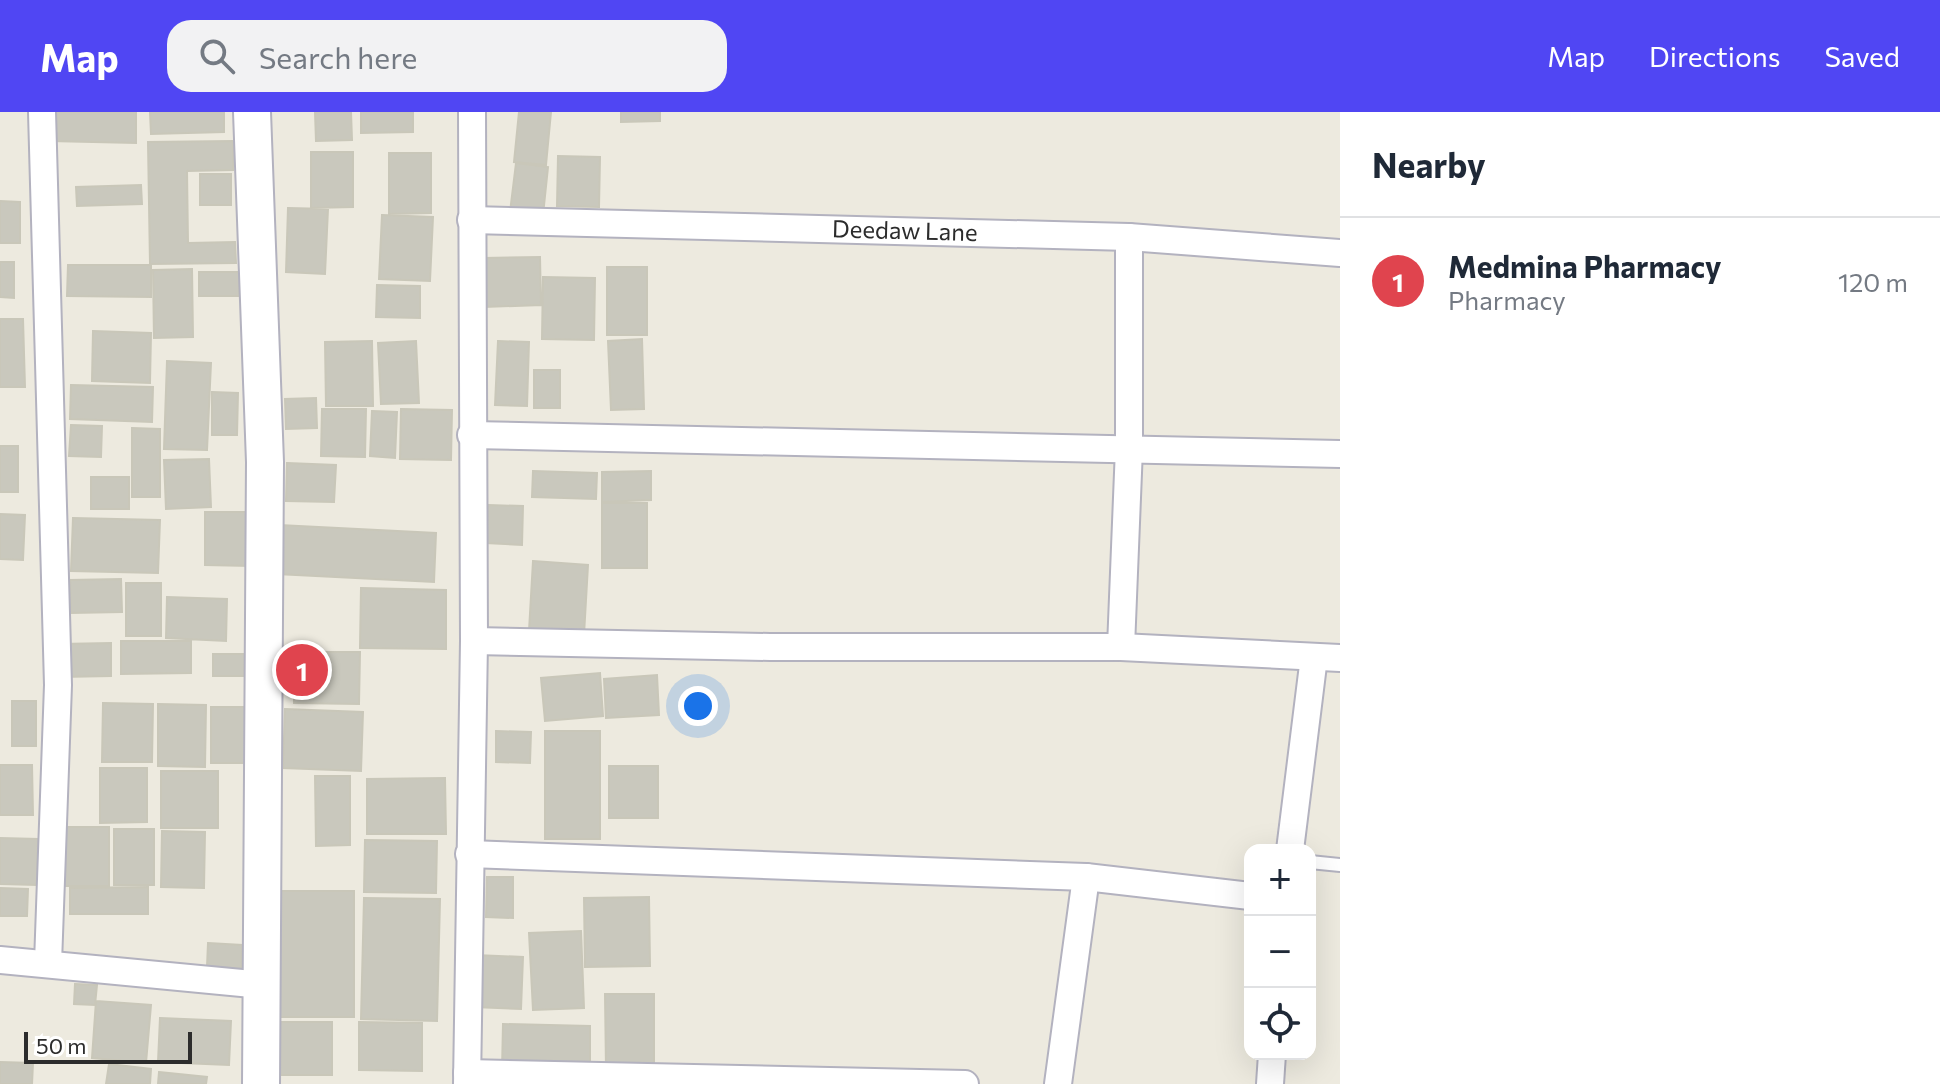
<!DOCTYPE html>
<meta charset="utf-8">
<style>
body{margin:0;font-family:Commissioner,sans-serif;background:#f2f2f3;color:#1f2937}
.controls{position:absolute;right:24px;bottom:24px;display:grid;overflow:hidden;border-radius:16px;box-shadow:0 8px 32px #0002}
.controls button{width:72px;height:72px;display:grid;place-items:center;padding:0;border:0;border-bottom:2px solid #e0e1e3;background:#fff;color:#1f2937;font:40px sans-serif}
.scale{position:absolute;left:24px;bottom:20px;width:168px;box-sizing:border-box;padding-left:8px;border:4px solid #2c2c2c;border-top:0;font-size:22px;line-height:28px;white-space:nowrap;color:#2c2c2c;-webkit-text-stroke:6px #fff;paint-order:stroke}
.you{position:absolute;left:698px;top:594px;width:28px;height:28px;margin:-20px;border:6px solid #fff;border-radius:50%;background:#1a73e8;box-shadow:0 0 0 12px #1a73e833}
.badge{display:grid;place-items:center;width:52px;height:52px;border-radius:50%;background:#5046f3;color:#fff;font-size:26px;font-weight:700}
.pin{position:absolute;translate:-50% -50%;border:4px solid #fff;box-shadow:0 2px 8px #0006}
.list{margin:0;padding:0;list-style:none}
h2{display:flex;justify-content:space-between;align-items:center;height:104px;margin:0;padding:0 32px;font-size:34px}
h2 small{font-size:26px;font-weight:400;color:#747a83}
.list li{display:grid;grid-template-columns:52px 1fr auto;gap:24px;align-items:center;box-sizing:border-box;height:128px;padding:0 32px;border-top:2px solid #e0e1e3}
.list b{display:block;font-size:30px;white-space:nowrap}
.list p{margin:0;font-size:26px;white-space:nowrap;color:#747a83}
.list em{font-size:26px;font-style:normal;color:#747a83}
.icon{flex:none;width:44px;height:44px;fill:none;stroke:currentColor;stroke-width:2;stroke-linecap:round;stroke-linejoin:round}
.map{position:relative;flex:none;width:1340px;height:972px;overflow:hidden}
header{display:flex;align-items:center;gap:48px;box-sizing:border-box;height:112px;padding:0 40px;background:#5046f3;color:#fff}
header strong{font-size:38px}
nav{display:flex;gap:44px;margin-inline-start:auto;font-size:28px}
.search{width:560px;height:72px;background:#f2f2f3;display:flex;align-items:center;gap:20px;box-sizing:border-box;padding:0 28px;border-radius:24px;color:#747a83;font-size:30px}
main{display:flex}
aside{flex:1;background:#fff}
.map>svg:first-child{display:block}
.building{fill:#c9c8bd;stroke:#c9c7b9;stroke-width:2}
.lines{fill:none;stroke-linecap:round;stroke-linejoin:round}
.lane-casing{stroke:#b3b2bf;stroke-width:16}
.street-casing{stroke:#b3b2bf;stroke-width:30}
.secondary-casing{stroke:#b3b2bf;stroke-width:40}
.lane{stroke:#fff;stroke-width:12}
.street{stroke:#fff;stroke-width:26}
.secondary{stroke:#fff;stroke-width:36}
.labels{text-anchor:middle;stroke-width:7;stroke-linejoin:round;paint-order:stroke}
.street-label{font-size:24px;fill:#2c2c2c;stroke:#fff}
</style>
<header>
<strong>Map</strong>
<div class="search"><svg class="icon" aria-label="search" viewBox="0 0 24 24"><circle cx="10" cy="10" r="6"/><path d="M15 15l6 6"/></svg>Search here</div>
<nav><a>Map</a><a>Directions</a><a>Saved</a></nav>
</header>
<main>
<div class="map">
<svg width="1340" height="972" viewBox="0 0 1340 972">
<rect width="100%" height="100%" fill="#edeadf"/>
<path class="building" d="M50,0H136V31L50,29Z
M150,0H224V20L151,22Z
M315,0H351L352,28L316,29Z
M361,0H413V20L361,21Z
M519,0H551L546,53L514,50Z
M621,0H660V9L621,10Z
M233,29V58L187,59L188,131L235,130L236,151L150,152L148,30Z
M311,40H353V95L311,96Z
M389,41H431V101L389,102Z
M558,44L600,45L599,95L557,94Z
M516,51L548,55L543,103L510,100Z
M200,62H231V93H200Z
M141,73L142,92L77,94L76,75Z
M0,89L20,90V131H0Z
M288,96L328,97L325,162L286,160Z
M382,103L433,105L430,169L379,167Z
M540,145L541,193L484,195V146Z
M0,150H14V186L0,185Z
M68,153H151V185L67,184Z
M607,155H647V223H607Z
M192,157L193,225L154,226L153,158Z
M199,160H239V184H199Z
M543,165L595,166L594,228L542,227Z
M377,173L420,174V206L376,205Z
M0,207H23L25,275H0Z
M93,219L151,221L150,271L92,269Z
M642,227L644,297L611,298L608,229Z
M372,229L373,294H326L325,230Z
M416,229L419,291L381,292L378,231Z
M498,229L529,230L527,294L495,293Z
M167,249L211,251L207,338L164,337Z
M534,258H560V296H534Z
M71,273L153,275L152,310L70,307Z
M212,280L238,281L237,323H212Z
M316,286L317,316L286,317L285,287Z
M322,297H366L365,345L321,344Z
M401,297L452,298L451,348L400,347Z
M372,299L397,300L395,346L370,344Z
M71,313L102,314L101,345L69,344Z
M132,316L160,317V385H132Z
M0,334H18V380H0Z
M209,347L211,395L166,397L164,348Z
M287,351L336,353L334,390L286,389Z
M533,359L597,361L596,387L532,385Z
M651,359V388L602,390V360Z
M91,365H129V397H91Z
M602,391H647V456H602Z
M488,393L523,394L522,433L486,431Z
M205,400H251V454L205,453Z
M0,402L25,403L23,448L0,447Z
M73,406L160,408L158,461L71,459Z
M279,413L436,421L434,470L277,462Z
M533,449L588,453L584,523L529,519Z
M121,467L122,500L71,501L70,468Z
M126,471H161V524H126Z
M361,476L446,478V537L360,536Z
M167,485L227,487L226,529L166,526Z
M121,529H191V561L121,562Z
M111,531V564L61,565L60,532Z
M319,540H360L359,592L294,591V564L319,565Z
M213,542H245L244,564H213Z
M600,561L603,604L545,609L541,566Z
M657,563L659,603L606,606L604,567Z
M12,589H36V634H12Z
M103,591L153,592L152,650H102Z
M158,592L206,593L205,655L158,654Z
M211,595H248L249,651H211Z
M285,597L363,600L361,659L283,656Z
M496,619L531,620L530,651L496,650Z
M545,619H600V727H545Z
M0,653H32L33,703H0Z
M609,654H658V706H609Z
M100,656H147V710L100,711Z
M161,659H218V716H161Z
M315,664H350V733L316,734Z
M445,666L446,722H367V667Z
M65,715H109V774H65Z
M114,717H154V773H114Z
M162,719L205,720L204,776L161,775Z
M0,726L38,727L37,773L0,772Z
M365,728L437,729L436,781L364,780Z
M487,765H513V806L486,805Z
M148,775V802H70V776Z
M0,776L28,777L27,804H0Z
M275,779H354V905H275Z
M649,785L650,854L585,855L584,786Z
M364,786L440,787L437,909L361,907Z
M581,819L584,896L533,898L529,821Z
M208,831L242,833L241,857L207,855Z
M475,843L523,845L521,897L474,895Z
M75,872L97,873L95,893L74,892Z
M605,882H654V956L606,957Z
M96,889L151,893L146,951L92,946Z
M160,906L231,909L229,953L158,950Z
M276,910H332V963H276Z
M359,910L422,911V959L359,958Z
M503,912L590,914V959L502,958Z
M0,950L33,951L32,972H0Z
M109,952L151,957L150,972H106Z
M159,960L207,965L206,972H158Z"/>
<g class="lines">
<g class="lane-casing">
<path id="lane" d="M1310,750L1340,753"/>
</g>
<g class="street-casing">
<g id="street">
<path d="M42,0L58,573L48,851"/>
<path id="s1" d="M471,108L1129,125L1340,141"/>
<path d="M471,323L1340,342"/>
<path d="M474,529L770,535H1121L1340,546"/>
<path d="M1121,535L1129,336V125"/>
<path d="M1290,738L1314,545"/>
<path d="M469,742L1086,765L1250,784"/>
<path d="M0,848L263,873"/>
<path d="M467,961L965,972"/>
<path d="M467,972L474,529L472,0"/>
<path d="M1058,972L1086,765"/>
<path d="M1270,972L1272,942"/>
</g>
</g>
<g class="secondary-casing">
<path id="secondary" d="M252,0L265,350L261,972"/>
</g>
<use href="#lane" class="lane"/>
<use href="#street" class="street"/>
<use href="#secondary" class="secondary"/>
</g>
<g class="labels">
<g class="street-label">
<text dy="8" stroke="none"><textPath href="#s1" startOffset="434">Deedaw Lane</textPath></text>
</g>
</g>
</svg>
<div class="controls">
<button>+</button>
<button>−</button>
<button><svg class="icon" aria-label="locate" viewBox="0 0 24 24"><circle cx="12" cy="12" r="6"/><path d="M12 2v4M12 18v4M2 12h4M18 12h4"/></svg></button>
</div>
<div class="scale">50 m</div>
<div class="you"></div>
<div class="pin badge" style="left:302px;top:558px;background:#e0444e">1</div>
</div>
<aside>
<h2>Nearby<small></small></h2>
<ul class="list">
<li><span class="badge" style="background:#e0444e">1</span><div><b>Medmina Pharmacy</b><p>Pharmacy</p></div><em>120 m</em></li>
</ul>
</aside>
</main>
